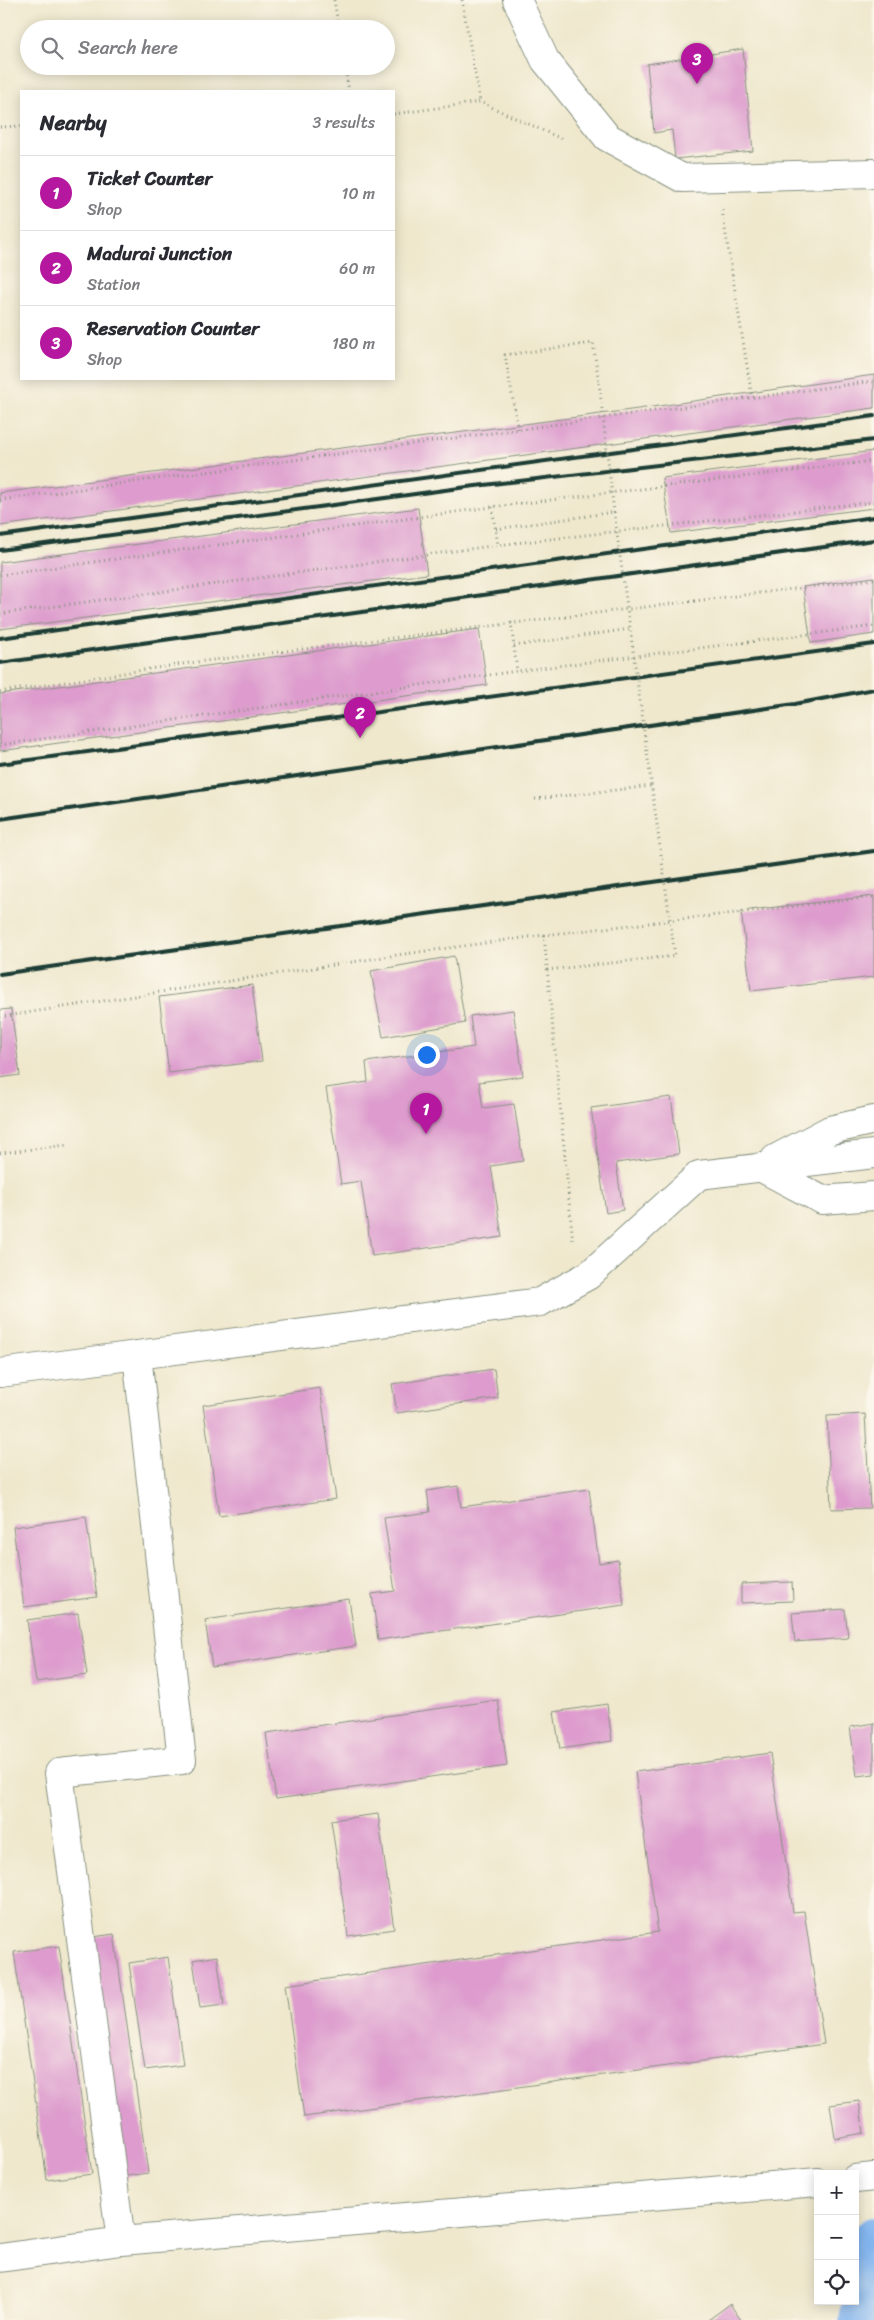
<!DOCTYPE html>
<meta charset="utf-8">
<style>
body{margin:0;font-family:Sriracha,sans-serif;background:#f2f2f3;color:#2b2b33}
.controls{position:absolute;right:15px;bottom:15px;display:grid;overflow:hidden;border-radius:0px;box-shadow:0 2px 12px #0003}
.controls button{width:45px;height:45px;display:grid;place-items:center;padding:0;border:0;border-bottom:1px solid #e1e1e2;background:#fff;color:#2b2b33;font:25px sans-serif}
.you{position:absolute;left:426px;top:1054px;width:18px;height:18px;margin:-12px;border:4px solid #fff;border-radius:50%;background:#1a73e8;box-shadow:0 0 0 8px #1a73e833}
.badge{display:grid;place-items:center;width:32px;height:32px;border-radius:50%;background:#b5179e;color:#fff;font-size:16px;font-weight:700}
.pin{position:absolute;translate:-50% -41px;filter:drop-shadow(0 1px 2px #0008)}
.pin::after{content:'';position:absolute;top:26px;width:18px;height:15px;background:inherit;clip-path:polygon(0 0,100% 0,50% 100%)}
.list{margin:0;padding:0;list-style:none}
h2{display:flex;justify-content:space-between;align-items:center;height:65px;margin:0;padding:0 20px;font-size:21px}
h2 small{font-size:16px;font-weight:400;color:#7c7c81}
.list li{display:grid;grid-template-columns:32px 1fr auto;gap:15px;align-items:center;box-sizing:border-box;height:75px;padding:0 20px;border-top:1px solid #e1e1e2}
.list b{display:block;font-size:19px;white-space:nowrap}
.list p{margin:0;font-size:16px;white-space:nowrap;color:#7c7c81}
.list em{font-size:16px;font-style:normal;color:#7c7c81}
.icon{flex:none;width:28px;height:28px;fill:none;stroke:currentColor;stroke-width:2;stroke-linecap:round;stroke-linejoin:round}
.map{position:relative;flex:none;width:874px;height:2320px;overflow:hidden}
.search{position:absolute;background:#fff;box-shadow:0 2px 12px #0003;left:20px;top:20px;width:375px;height:55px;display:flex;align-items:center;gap:12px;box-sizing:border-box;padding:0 18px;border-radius:28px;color:#7c7c81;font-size:19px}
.panel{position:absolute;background:#fff;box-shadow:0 2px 12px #0003;left:20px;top:90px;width:375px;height:290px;border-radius:0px}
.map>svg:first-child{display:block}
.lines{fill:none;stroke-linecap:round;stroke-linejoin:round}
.canal{stroke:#82b5ef;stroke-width:40}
.building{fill:#dd9ccd}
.minor-casing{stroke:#879280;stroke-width:30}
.path{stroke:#879280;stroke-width:3;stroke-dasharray:1 4;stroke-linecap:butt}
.minor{stroke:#fff;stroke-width:28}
.rail{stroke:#1f3d34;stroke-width:4}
.path-bridge{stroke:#879280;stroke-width:3;stroke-dasharray:1 4;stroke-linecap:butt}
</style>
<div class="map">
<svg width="874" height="2320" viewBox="0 0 874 2320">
<rect width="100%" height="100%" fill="#fbf7ec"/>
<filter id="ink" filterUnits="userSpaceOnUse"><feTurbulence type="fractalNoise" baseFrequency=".02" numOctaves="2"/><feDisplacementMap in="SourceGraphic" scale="10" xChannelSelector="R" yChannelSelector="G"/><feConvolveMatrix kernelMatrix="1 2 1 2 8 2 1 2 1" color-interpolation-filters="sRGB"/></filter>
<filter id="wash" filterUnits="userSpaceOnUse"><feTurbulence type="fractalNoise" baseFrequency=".0096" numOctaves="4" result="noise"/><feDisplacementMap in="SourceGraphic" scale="20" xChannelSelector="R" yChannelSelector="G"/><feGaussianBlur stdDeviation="1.12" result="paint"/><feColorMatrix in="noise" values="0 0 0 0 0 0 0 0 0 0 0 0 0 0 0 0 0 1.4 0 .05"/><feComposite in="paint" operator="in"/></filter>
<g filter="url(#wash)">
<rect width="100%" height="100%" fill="#efe8cd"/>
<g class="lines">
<path class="canal" d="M859,2320L874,2237"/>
</g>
<g id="blocks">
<path class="building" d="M743,49L753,151L675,159L672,130L654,133L647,64Z
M874,375V408L0,526V493L638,409Z
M874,451V508L671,533L662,478Z
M418,508L427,574L0,629V562Z
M874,577V634L811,643L803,587Z
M479,629L487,685L0,751V694Z
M874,896V977L751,991L741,911Z
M454,956L465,1023L383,1037L371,971Z
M252,985L262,1061L169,1073L159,997Z
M11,1009L20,1075L0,1078V1010Z
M513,1010L523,1076L479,1082L483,1108L514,1104L523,1161L491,1166L502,1237L372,1256L361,1181L341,1184L326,1088L368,1082L366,1062L474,1047L470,1016Z
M671,1097L679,1154L616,1163L623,1210L606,1213L591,1108Z
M494,1369L498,1398L397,1413L392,1384Z
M320,1388L336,1499L219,1516L203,1405Z
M865,1414L870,1508L831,1509L827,1416Z
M458,1486L461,1507L589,1489L599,1563L618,1560L624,1605L378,1640L372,1594L395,1591L384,1518L430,1512L427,1491Z
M86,1517L97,1597L24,1607L13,1527Z
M792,1582L793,1601L741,1603V1584Z
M349,1599L356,1646L212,1667L205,1620Z
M845,1609L848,1638L795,1642L792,1613Z
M78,1613L87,1675L36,1682L27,1620Z
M498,1700L507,1766L276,1799L266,1733Z
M607,1704L612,1741L560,1749L554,1712Z
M874,1723V1774L857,1776L850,1727Z
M770,1753L793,1912L804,1911L824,2044L304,2117L285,1985L658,1932L635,1772Z
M378,1814L394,1929L348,1936L331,1820Z
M114,1934L148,2173L121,2177L86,1938Z
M59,1946L92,2174L47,2180L14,1952Z
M217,1956L224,2005L200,2008L193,1960Z
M168,1957L183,2065L145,2070L129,1963Z
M859,2101L864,2133L835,2138L830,2105Z
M730,2304L741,2320H708Z"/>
</g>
</g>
<g filter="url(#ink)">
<use href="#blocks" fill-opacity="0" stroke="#879280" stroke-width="1"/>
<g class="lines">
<g class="minor-casing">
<path id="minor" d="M517,0L545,60L607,137L682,178L874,173
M775,1159L830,1130L874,1120
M760,1167L822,1200L874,1196
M0,1373L540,1302L589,1275L699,1175L874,1154
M855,2179L874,2177
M121,2241L59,1773L182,1760L137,1355
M0,2258L121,2241L818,2182"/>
</g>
<path class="path" d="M334,0L339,29
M462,0L480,102
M345,66L349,91
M394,114L480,102L564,140
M0,127L21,126
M722,210L752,397
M518,429L505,355L593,343L599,383
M0,500L874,381
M492,507L498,545
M496,529L614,512
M0,575L492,507L874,461
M0,614L498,545L874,502
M511,622L517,671
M514,646L630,629
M0,692L189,663L874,579
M0,745L517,671L874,626
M535,799L652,786
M544,935L573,1243
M547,970L675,956
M0,1017L397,955L544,935L874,897
M0,1153L66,1145"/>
<use href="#minor" class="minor"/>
<path class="rail" d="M0,536L874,416
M0,550L467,487L874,440
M0,638L874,517
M0,663L874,540
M0,764L874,644
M0,819L795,704L874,689
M0,974L874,851"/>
<path class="path-bridge" d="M599,383L614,512L675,956"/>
</g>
</g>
</svg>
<div class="controls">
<button>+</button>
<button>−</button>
<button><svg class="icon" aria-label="locate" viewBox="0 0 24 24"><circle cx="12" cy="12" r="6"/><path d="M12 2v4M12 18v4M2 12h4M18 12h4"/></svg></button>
</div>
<div class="you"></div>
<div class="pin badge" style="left:426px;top:1134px">1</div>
<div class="pin badge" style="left:360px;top:738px">2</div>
<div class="pin badge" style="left:697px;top:84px">3</div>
<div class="search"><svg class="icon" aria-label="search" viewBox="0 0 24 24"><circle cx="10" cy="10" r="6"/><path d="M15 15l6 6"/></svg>Search here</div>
<section class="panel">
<h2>Nearby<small>3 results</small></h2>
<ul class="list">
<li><span class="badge">1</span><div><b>Ticket Counter</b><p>Shop</p></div><em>10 m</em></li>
<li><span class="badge">2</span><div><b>Madurai Junction</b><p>Station</p></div><em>60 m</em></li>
<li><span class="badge">3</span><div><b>Reservation Counter</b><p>Shop</p></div><em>180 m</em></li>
</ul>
</section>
</div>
